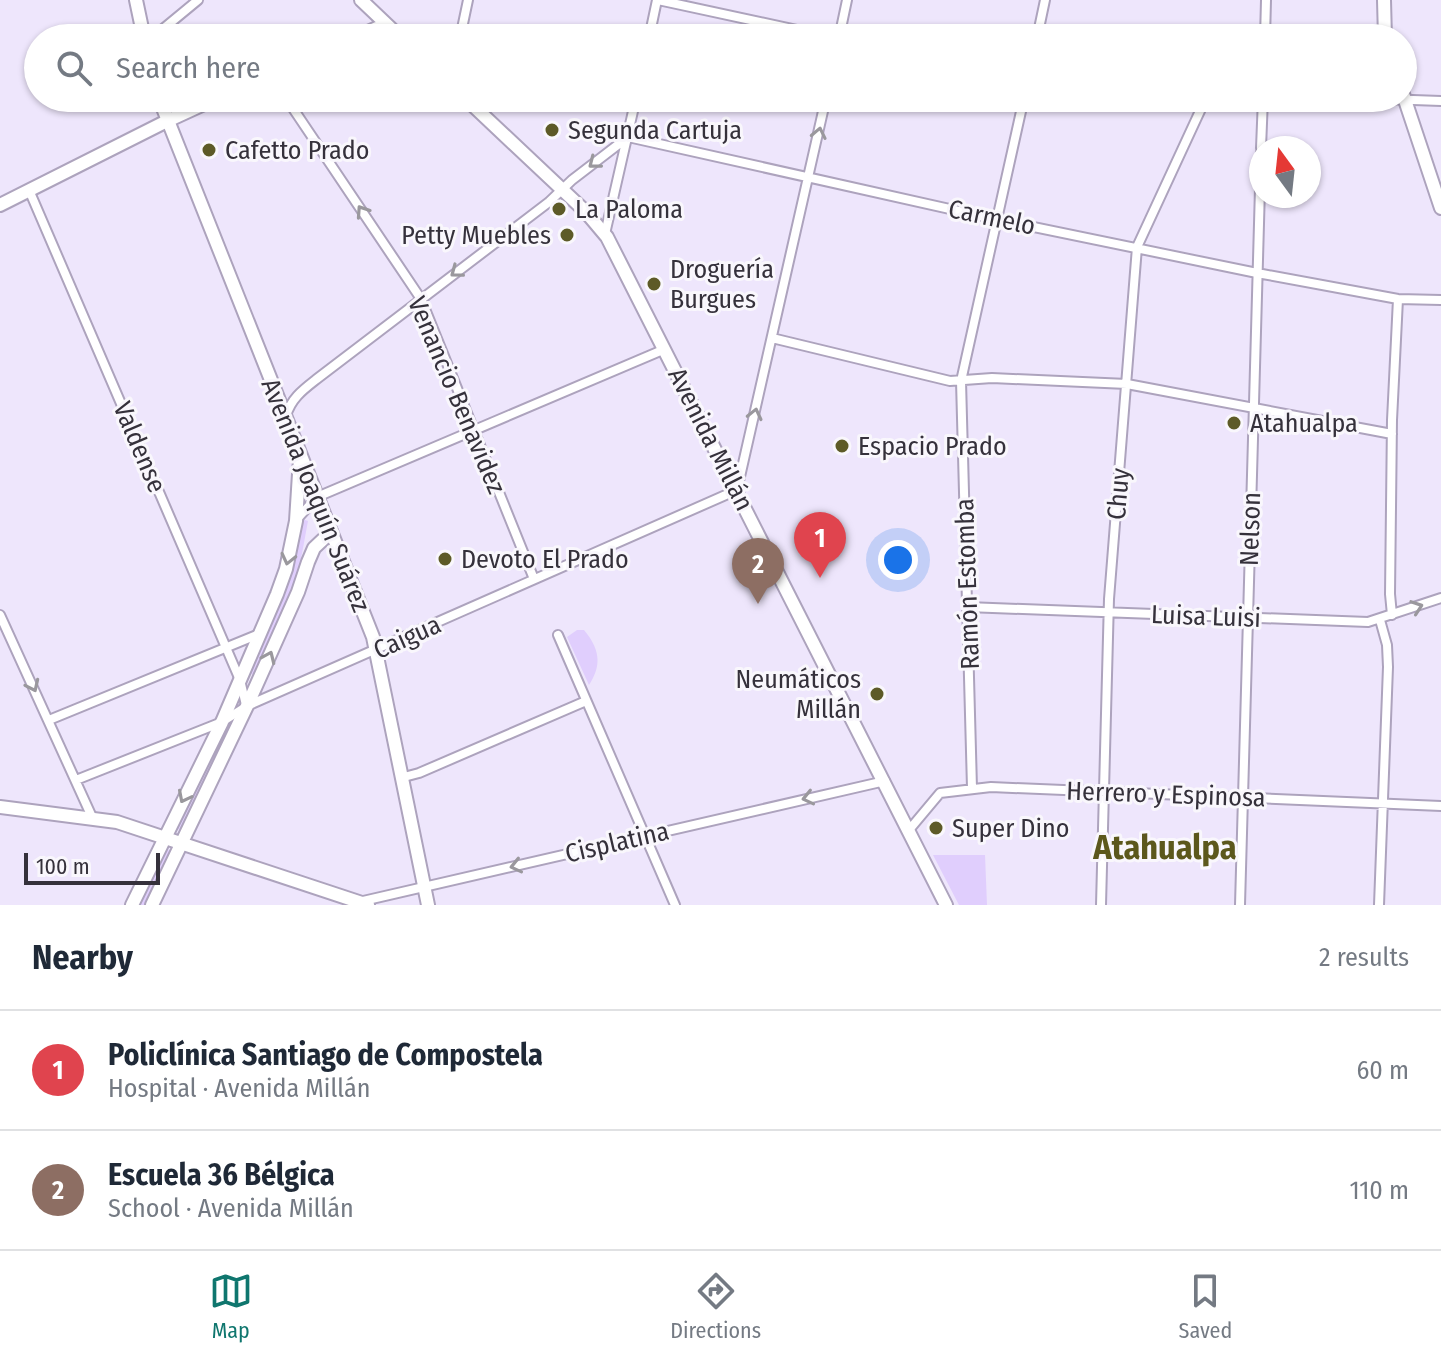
<!DOCTYPE html>
<meta charset="utf-8">
<style>
body{margin:0;font-family:"Fira Sans Condensed",sans-serif;background:#f6f6f7;color:#1f2937}
.compass{position:absolute;left:1249px;top:136px;width:72px;height:72px;border-radius:50%;background:#fff;box-shadow:0 2px 6px #0004;rotate:345deg}
.scale{position:absolute;left:24px;bottom:20px;width:136px;box-sizing:border-box;padding-left:8px;border:4px solid #35313b;border-top:0;font-size:22px;line-height:28px;white-space:nowrap;color:#35313b;-webkit-text-stroke:6px #f9f7fc;paint-order:stroke}
.you{position:absolute;left:898px;top:560px;width:28px;height:28px;margin:-20px;border:6px solid #fff;border-radius:50%;background:#1a73e8;box-shadow:0 0 0 12px #1a73e833}
.badge{display:grid;place-items:center;width:52px;height:52px;border-radius:50%;background:#0f766e;color:#fff;font-size:26px;font-weight:700}
.pin{position:absolute;translate:-50% -66px;filter:drop-shadow(0 2px 4px #0008)}
.pin::after{content:'';position:absolute;top:42px;width:28px;height:24px;background:inherit;clip-path:polygon(0 0,100% 0,50% 100%)}
.list{margin:0;padding:0;list-style:none}
h2{display:flex;justify-content:space-between;align-items:center;height:104px;margin:0;padding:0 32px;font-size:34px}
h2 small{font-size:26px;font-weight:400;color:#747a83}
.list li{display:grid;grid-template-columns:52px 1fr auto;gap:24px;align-items:center;box-sizing:border-box;height:120px;padding:0 32px;border-top:2px solid #e0e1e3}
.list b{display:block;font-size:30px;white-space:nowrap}
.list p{margin:0;font-size:26px;white-space:nowrap;color:#747a83}
.list em{font-size:26px;font-style:normal;color:#747a83}
.icon{flex:none;width:44px;height:44px;fill:none;stroke:currentColor;stroke-width:2;stroke-linecap:round;stroke-linejoin:round}
.map{position:relative;flex:none;width:1441px;height:905px;overflow:hidden}
.search{position:absolute;background:#fff;box-shadow:0 2px 6px #0004;left:24px;right:24px;top:24px;height:88px;display:flex;align-items:center;gap:20px;box-sizing:border-box;padding:0 28px;border-radius:44px;color:#747a83;font-size:30px}
.sheet{height:344px;background:#fff}
nav{display:flex;justify-content:space-around;align-items:center;box-sizing:border-box;height:112px;border-top:2px solid #e0e1e3;background:#fff;font-size:22px;color:#747a83}
nav a{display:grid;justify-items:center;gap:4px}
nav .on{color:#0f766e}
.map>svg:first-child{display:block}
.green{fill:#e0cefd}
.lines{fill:none;stroke-linecap:round;stroke-linejoin:round}
.street-casing{stroke:#ada3bd;stroke-width:12}
.secondary-casing{stroke:#ada3bd;stroke-width:16}
.street{stroke:#fff;stroke-width:8}
.secondary{stroke:#fff;stroke-width:12}
.oneway{stroke:#9a989d}
.poi-dot{fill:#5d5a27;stroke:#f9f7fc;stroke-width:3}
.labels{text-anchor:middle;stroke-width:6;stroke-linejoin:round;paint-order:stroke}
.poi-label{font-size:26px;fill:#35313b;stroke:#f9f7fc;text-anchor:start}
.street-label{font-size:26px;fill:#35313b;stroke:#f9f7fc}
.district-label{font-size:34px;font-weight:bold;fill:#5c581c;stroke:#f9f7fc}
</style>
<div class="map">
<svg width="1441" height="905" viewBox="0 0 1441 905">
<rect width="100%" height="100%" fill="#eee6fc"/>
<path class="green" d="M302,519L308,521L296,586L256,673L252,675L250,671L288,585Z
M577,630H584C600,649 602,665 589,685L567,637Z
M223,732L226,737L182,828L177,830L175,828Z
M168,849L170,853L145,905H138L164,850Z
M933,855H985L987,905H959Z"/>
<g class="lines">
<g class="street-casing">
<path id="street" d="M658,0L834,38
M152,38L198,0
M460,38L468,0
M649,38L657,0
M839,38L847,0
M1037,38L1045,0
M1265,38L1266,0
M286,98L421,299L534,579
M1357,98L1441,101
M628,137L990,218L1257,273L1398,299L1441,300
M1261,148L1263,98
M29,190L240,680L246,705
M605,234L636,98
M772,338L950,381L992,378L1127,384L1392,434
M286,416C291,398 304,389 318,378L549,202L572,180L628,137
M297,519L317,497L665,349
M967,607L1368,622L1441,598
M0,615L92,817
M1392,615L1390,594L1392,420L1398,299
M558,635L675,905
M49,720L259,634
M404,777L419,773L586,701
M76,780L222,722L247,706L737,490L826,98
M972,788L961,381L1024,98
M909,830L940,793L991,787L1441,806
M363,901L885,781
M1101,905L1109,599L1137,247L1206,98
M1240,905L1261,152
M1379,905L1388,667L1387,645L1380,620"/>
</g>
<g class="secondary-casing">
<path id="secondary" d="M136,0L144,38
M361,0L401,38
M1384,0L1385,38
M354,38L386,24
M1403,94L1441,208
M159,98L373,637L428,905
M465,98L586,212L607,237L946,905
M0,205L167,121L217,98
M0,807L117,822L368,905
M132,905L222,722L277,594L286,569L296,521L300,458
M152,905L247,706L298,592L308,562L314,548L331,532"/>
</g>
<use href="#street" class="street"/>
<use href="#secondary" class="secondary"/>
</g>
<defs><path id="oneway-chevron" d="M-2-3.5L2.5 0L-2 3.5" fill="none" stroke-width="1.6" stroke-linecap="round" stroke-linejoin="round" transform="scale(2)"/></defs>
<g class="oneway">
<use href="#oneway-chevron" transform="translate(819 133) rotate(-78)"/>
<use href="#oneway-chevron" transform="translate(594 163) rotate(142)"/>
<use href="#oneway-chevron" transform="translate(362 211) rotate(-124)"/>
<use href="#oneway-chevron" transform="translate(456 272) rotate(143)"/>
<use href="#oneway-chevron" transform="translate(755 414) rotate(-77)"/>
<use href="#oneway-chevron" transform="translate(288 559) rotate(103)"/>
<use href="#oneway-chevron" transform="translate(1417 607) rotate(-19)"/>
<use href="#oneway-chevron" transform="translate(269 657) rotate(-66)"/>
<use href="#oneway-chevron" transform="translate(33 686) rotate(65)"/>
<use href="#oneway-chevron" transform="translate(184 797) rotate(117)"/>
<use href="#oneway-chevron" transform="translate(808 798) rotate(167)"/>
<use href="#oneway-chevron" transform="translate(516 866) rotate(167)"/>
</g>
<g class="poi-dot">
<circle cx="552" cy="130" r="8"/>
<circle cx="209" cy="150" r="8"/>
<circle cx="559" cy="209" r="8"/>
<circle cx="567" cy="235" r="8"/>
<circle cx="654" cy="284" r="8"/>
<circle cx="1234" cy="423" r="8"/>
<circle cx="842" cy="446" r="8"/>
<circle cx="445" cy="559" r="8"/>
<circle cx="877" cy="694" r="8"/>
<circle cx="936" cy="828" r="8"/>
</g>
<g class="labels">
<g class="poi-label">
<text x="568" y="139">Segunda Cartuja</text>
<text x="225" y="159">Cafetto Prado</text>
<text x="575" y="218">La Paloma</text>
<text x="551" y="244" text-anchor="end">Petty Muebles</text>
<text x="670" y="278">Droguería<tspan x="670" dy="30">Burgues</tspan></text>
<text x="1250" y="432">Atahualpa</text>
<text x="858" y="455">Espacio Prado</text>
<text x="461" y="568">Devoto El Prado</text>
<text x="861" y="688" text-anchor="end">Neumáticos<tspan x="861" dy="30">Millán</tspan></text>
<text x="952" y="837">Super Dino</text>
</g>
<g class="street-label">
<text transform="translate(992 217) rotate(12)" y="9">Carmelo</text>
<text transform="translate(457 395) rotate(67)" y="9">Venancio Benavidez</text>
<text transform="translate(711 439) rotate(63)" y="9">Avenida Millán</text>
<text transform="translate(140 447) rotate(67)" y="9">Valdense</text>
<text transform="translate(1118 494) rotate(-85)" y="9">Chuy</text>
<text transform="translate(316 495) rotate(68)" y="9">Avenida Joaquín Suárez</text>
<text transform="translate(1250 529) rotate(-88)" y="9">Nelson</text>
<text transform="translate(967 584) rotate(-92)" y="9">Ramón Estomba</text>
<text transform="translate(1206 616) rotate(2)" y="9">Luisa Luisi</text>
<text transform="translate(407 637) rotate(-24)" y="9">Caigua</text>
<text transform="translate(1166 794) rotate(2)" y="9">Herrero y Espinosa</text>
<text transform="translate(617 842) rotate(-13)" y="9">Cisplatina</text>
</g>
<g class="district-label">
<text x="1165" y="859">Atahualpa</text>
</g>
</g>
</svg>
<svg class="compass" viewBox="-18 -18 36 36"><path d="M0-13l5 13h-10z" fill="#e53935"/><path d="M0 13l5-13h-10z" fill="#747a83"/></svg>
<div class="scale">100 m</div>
<div class="you"></div>
<div class="pin badge" style="left:820px;top:578px;background:#e0444e">1</div>
<div class="pin badge" style="left:758px;top:604px;background:#8d6e63">2</div>
<div class="search"><svg class="icon" aria-label="search" viewBox="0 0 24 24"><circle cx="10" cy="10" r="6"/><path d="M15 15l6 6"/></svg>Search here</div>
</div>
<section class="sheet">
<h2>Nearby<small>2 results</small></h2>
<ul class="list">
<li><span class="badge" style="background:#e0444e">1</span><div><b>Policlínica Santiago de Compostela</b><p>Hospital · Avenida Millán</p></div><em>60 m</em></li>
<li><span class="badge" style="background:#8d6e63">2</span><div><b>Escuela 36 Bélgica</b><p>School · Avenida Millán</p></div><em>110 m</em></li>
</ul>
</section>
<nav>
<a class="on"><svg class="icon" aria-label="map" viewBox="0 0 24 24"><path d="M3 6l6-2 6 2 6-2v14l-6 2-6-2-6 2zM9 4v14M15 6v14"/></svg>Map</a>
<a><svg class="icon" aria-label="directions" viewBox="0 0 24 24"><path d="M12 3l9 9-9 9-9-9zM9 14v-3h6M13 9l2 2-2 2"/></svg>Directions</a>
<a><svg class="icon" aria-label="saved" viewBox="0 0 24 24"><path d="M7 4h10v16l-5-4-5 4z"/></svg>Saved</a>
</nav>
